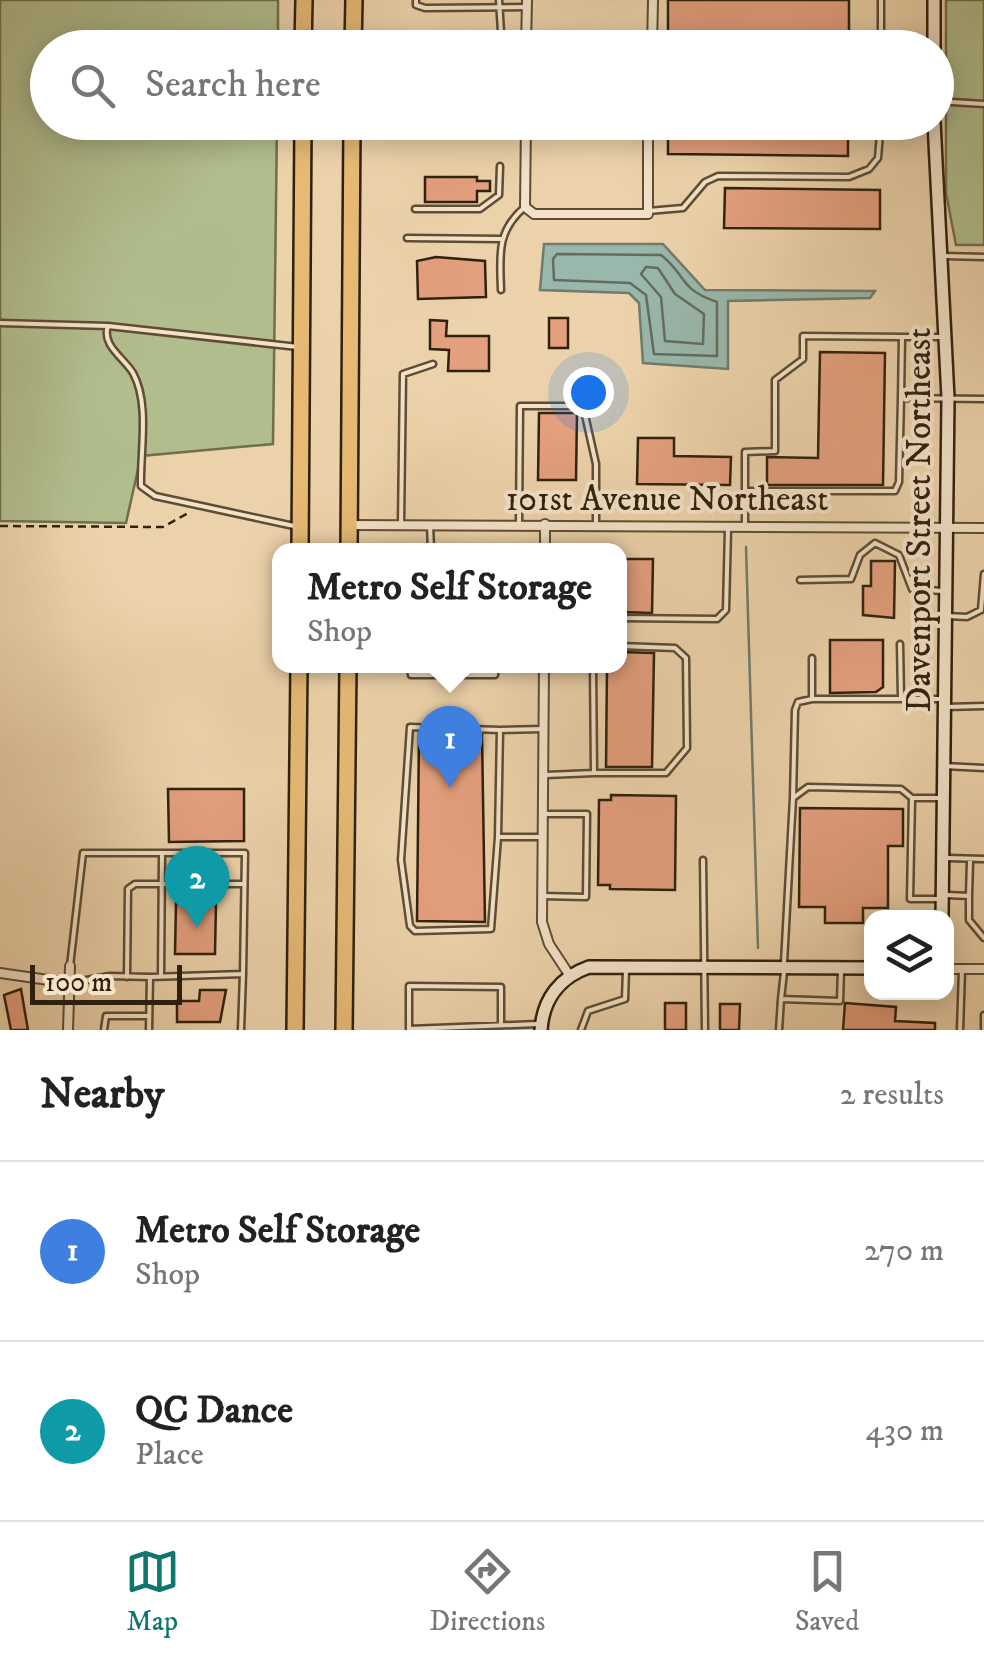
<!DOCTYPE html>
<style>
body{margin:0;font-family:"IM FELL DW Pica",serif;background:#f2f2f2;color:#222}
.controls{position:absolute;right:30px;bottom:30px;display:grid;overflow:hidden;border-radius:20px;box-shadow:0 5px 25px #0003}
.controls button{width:90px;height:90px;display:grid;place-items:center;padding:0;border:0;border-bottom:2px solid #e0e0e0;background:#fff;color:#222;font:50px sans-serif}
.scale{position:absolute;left:30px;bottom:25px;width:152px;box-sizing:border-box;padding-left:10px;border:5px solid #2f210d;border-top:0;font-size:28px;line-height:35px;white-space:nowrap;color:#2f210d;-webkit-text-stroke:8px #f3e2c8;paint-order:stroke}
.you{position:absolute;left:588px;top:392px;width:35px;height:35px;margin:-25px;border:8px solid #fff;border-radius:50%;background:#1a73e8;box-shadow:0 0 0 15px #1a73e833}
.badge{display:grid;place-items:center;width:65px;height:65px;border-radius:50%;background:#0f766e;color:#fff;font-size:32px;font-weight:700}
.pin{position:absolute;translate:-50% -82px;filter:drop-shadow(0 2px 5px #0008)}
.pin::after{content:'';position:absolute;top:52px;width:35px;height:30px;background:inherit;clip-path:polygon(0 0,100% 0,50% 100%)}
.popup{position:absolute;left:272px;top:543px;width:355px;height:130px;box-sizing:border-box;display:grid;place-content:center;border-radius:20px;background:#fff;filter:drop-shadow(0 2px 8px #0005);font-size:32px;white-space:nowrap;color:#767676}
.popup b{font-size:38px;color:#222}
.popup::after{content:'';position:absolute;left:50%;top:100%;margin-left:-20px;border:20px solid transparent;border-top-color:#fff}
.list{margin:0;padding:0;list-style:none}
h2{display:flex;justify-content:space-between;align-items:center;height:130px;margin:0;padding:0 40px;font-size:42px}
h2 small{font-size:32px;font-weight:400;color:#767676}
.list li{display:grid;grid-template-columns:65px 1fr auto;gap:30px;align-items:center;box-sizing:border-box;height:180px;padding:0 40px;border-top:2px solid #e0e0e0}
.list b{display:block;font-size:38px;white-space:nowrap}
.list p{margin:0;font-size:32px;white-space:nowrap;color:#767676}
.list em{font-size:32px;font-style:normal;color:#767676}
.icon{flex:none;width:55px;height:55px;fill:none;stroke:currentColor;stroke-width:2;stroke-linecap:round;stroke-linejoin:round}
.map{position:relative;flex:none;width:984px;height:1030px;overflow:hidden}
.search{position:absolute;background:#fff;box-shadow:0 5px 25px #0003;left:30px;right:30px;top:30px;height:110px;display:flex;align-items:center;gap:25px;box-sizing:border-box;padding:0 35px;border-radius:55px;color:#767676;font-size:38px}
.sheet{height:490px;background:#fff}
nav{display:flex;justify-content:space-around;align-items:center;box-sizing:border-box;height:140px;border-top:2px solid #e0e0e0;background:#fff;font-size:28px;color:#767676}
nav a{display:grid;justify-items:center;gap:5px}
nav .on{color:#0f766e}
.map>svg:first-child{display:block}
.green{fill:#b1bd8d;stroke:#706f4d;stroke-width:2.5}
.water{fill:#99b7ac;stroke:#6f7b6c;stroke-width:2.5}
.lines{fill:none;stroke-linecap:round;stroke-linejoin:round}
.shore{stroke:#646c5c;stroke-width:2.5}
.stream{stroke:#6f7b6c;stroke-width:2.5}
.building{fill:#e49f7e;stroke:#2f210d;stroke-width:2.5}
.lane-casing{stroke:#5e4d34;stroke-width:9}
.street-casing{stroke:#5e4d34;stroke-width:12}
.secondary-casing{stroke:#2f210d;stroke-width:16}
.highway-casing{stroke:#2f210d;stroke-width:20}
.path{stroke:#2f210d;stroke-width:2.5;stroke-dasharray:8 5;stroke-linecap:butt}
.lane{stroke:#f3e2c8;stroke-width:4}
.street{stroke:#f3e2c8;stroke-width:8}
.secondary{stroke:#f3e2c8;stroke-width:11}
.highway{stroke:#e6b975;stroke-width:15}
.labels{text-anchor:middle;stroke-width:8;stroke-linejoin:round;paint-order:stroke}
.street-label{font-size:35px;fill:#2f210d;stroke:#f3e2c8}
</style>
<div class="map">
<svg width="984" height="1030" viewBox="0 0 984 1030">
<rect width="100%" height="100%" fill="#ecd2aa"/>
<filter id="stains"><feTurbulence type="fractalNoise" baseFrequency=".002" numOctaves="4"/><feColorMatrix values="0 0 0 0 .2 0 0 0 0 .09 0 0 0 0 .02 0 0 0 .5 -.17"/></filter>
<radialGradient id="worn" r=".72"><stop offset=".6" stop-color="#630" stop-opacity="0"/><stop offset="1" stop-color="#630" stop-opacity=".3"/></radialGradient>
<path class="green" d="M0,0H278V47L48,48V122L277,123L273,444L141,456L126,523L0,521Z
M946,0H984V245H956L946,193Z"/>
<path class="water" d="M544,244H663L705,290L875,291L870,298L728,301V369L643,363L639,303L629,293L540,290Z"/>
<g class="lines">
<path class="shore" d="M557,254L661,255C687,275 678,289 717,302V356L654,354L646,295L630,283L554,280L553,259Z
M646,267L658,268L675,294L704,314L703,344L665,341L661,297L641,274Z"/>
<path class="stream" d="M746,547L758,948"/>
</g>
<path class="building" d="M668,0H849V48H668Z
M668,122H848V156L668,154Z
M425,177H477V181H490V191H477V202H425Z
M725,188L880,190V229L724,228Z
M436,257L485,261L486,297L418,299L417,261Z
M549,318H568V348H549Z
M430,320L447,321L446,336H489V371H448L449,350L430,349Z
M820,352L885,353L883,485H767V457L818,458Z
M539,413H577L576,480H538Z
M638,438H674V456L731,457L730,485L637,484Z
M620,559H653L652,613L620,612Z
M871,561H895L894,618L863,615V586H871Z
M830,640H883V687L876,692L830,693Z
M620,652L654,653L652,767H606L607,666H620Z
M419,733L482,735L485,922L417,921Z
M168,789H244V841L169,842Z
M611,795L676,796L675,890L610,889V885H598L599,800H611Z
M800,808L903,809V846H888V908H863V923H825V907H799Z
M176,903H216L215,954H175Z
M21,989L28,1030H11L4,995Z
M200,990H226L220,1022H177V1001H199Z
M665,1003H686V1030H665Z
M845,1003L896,1007L895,1021L935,1023V1030H843Z
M720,1004H740L739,1030H720Z"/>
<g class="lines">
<g class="lane-casing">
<path id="lane" d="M416,0V5L425,8L527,7
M499,0L502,48
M418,48L502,44
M881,48V0
M936,101L984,104
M406,122L414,132L526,134
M415,209H480L499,195L500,166
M648,211L683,208L705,182L718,176L849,177L869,169L878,158L881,122
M407,238L501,239
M944,256L984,257
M501,290C500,256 496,231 525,207
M0,323L108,326L298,347
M108,326C101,345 124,358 133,373C150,404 140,451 141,486L155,496L294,526
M902,337H942
M745,491H895L899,482L901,398
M519,524L520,406H583L596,464V524
M401,525L403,374L433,364
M430,525L431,550
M745,525V452L775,451V380L803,359V336L902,337L901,398L984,399
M875,543L899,555L912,589L942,591
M800,580L851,579L860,555L875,543
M947,616L967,617L981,610L984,574
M620,618L717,619L726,610L728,529
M900,644L901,698
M812,658V699H941
M410,666L411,675H495V666
M946,707L984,706
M944,766L984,768
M594,773H666L687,748L686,658L675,648L620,646
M546,775L594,773L593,666
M793,798L795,710L798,702L812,699
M939,798H912L910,899H942
M498,837L491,929L415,931L410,926L401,860L410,727L500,730
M543,837H498L500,730L544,729
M948,858L984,859
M703,860L705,1030
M947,895L969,896V920L984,938
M542,896L586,897L587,814H543
M969,896L970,861
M784,963L793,798L808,787L901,789L912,798
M70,966L83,853H245L243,974
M784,972L781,999L840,1001L841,970
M161,976L162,856
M127,977L128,889L135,884H243
M150,977L243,974L241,1030
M69,983L110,976L150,977L149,1030
M409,1029L537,1024
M104,1030L106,1016H147
M409,1030V986L501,987V1025
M581,1030L588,1011L625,999L626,970
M779,1030L781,999
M960,1030L962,970
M984,1030V1015"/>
</g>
<g class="street-casing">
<path id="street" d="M526,48L527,0
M652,48L653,0
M526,122L525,207L534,214H648V122
M349,525L984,528
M545,550V524
M544,666L542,922L549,944L570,976
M946,969H984
M0,973L69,983
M68,1030L70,966"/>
</g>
<g class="secondary-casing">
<path id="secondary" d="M934,0V48
M934,122L948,398L942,918
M541,1030C543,999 560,977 589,967L872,968"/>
</g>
<g class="highway-casing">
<path id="highway" d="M303,48L304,0
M353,48L354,0
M300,550L303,122
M349,550L352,122
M295,1030L299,666
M344,1030L348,666"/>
</g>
<path class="path" d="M0,526L163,527L190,512"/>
<use href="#lane" class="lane"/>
<use href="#street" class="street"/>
<use href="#secondary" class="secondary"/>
<use href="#highway" class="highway"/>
</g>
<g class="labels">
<g class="street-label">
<text x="667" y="510">101st Avenue Northeast</text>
<text transform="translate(918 520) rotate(-90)" y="12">Davenport Street Northeast</text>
</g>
</g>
<rect width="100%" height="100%" filter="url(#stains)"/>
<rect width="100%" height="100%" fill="url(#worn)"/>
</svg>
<div class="controls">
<button><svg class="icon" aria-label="layers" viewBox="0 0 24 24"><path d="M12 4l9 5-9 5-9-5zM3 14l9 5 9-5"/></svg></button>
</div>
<div class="scale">100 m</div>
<div class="you"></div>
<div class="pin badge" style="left:450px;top:788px;background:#3f7fe0">1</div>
<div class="popup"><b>Metro Self Storage</b>Shop</div>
<div class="pin badge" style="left:197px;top:928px;background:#0f9aa8">2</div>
<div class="search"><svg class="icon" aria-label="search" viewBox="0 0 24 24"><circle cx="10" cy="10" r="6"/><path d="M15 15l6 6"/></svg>Search here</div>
</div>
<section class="sheet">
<h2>Nearby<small>2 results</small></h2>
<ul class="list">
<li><span class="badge" style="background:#3f7fe0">1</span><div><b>Metro Self Storage</b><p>Shop</p></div><em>270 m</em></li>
<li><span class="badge" style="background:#0f9aa8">2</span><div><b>QC Dance</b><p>Place</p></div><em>430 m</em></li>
</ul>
</section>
<nav>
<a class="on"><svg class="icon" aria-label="map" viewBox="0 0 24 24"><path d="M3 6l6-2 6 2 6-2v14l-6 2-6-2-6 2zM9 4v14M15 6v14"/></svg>Map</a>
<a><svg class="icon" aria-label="directions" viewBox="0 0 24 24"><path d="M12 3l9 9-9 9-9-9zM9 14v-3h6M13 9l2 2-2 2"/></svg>Directions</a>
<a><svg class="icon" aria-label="saved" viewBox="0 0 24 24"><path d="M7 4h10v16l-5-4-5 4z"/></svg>Saved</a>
</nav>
